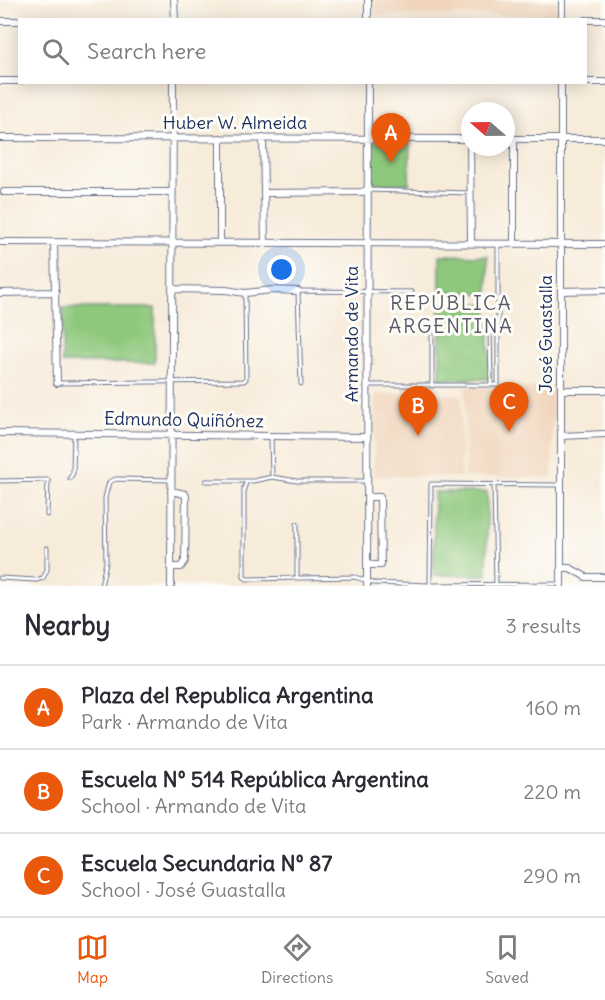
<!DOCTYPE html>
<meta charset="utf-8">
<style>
body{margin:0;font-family:Delius,sans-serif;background:#f2f2f3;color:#2b2b33}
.compass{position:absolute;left:461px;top:102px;width:54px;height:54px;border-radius:50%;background:#fff;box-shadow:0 3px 15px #0003;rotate:290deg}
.you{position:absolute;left:282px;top:270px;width:21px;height:21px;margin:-15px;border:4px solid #fff;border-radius:50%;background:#1a73e8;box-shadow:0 0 0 9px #1a73e833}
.badge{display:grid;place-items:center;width:39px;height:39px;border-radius:50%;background:#ea580c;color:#fff;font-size:20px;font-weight:700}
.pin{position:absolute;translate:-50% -50px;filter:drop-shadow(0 2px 3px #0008)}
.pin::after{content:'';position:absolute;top:32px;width:21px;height:18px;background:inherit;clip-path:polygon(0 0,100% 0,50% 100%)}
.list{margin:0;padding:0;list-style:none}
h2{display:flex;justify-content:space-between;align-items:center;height:78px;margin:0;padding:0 24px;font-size:26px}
h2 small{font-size:20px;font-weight:400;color:#7c7c81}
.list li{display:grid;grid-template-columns:39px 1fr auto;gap:18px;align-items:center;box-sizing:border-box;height:84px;padding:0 24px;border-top:2px solid #e1e1e2}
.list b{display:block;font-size:22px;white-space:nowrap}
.list p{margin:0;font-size:20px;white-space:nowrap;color:#7c7c81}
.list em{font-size:20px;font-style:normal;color:#7c7c81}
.icon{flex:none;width:33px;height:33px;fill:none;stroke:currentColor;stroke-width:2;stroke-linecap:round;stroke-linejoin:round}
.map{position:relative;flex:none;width:605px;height:586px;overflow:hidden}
.search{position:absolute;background:#fff;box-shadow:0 3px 15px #0003;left:18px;right:18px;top:18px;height:66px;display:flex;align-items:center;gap:15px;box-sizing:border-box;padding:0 21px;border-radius:0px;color:#7c7c81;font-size:22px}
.sheet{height:330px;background:#fff}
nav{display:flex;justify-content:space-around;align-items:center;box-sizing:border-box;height:84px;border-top:2px solid #e1e1e2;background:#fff;font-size:16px;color:#7c7c81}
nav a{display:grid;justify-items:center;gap:3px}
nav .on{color:#ea580c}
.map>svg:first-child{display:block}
.built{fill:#f0d5bc}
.green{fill:#8ec87c;stroke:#547c6d;stroke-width:1.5}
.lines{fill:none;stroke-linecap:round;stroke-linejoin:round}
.service-casing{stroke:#687189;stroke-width:5}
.minor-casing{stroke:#687189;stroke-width:8}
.service{stroke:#fff;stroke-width:3}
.minor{stroke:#fff;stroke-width:6}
.labels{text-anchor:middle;stroke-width:6;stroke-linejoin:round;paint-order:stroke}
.street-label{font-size:18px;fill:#1b2f5e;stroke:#fdfcf7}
.neighbourhood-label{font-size:20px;letter-spacing:1.5px;fill:#5a5a6a;stroke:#fdfcf7}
</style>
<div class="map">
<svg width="605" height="586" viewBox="0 0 605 586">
<rect width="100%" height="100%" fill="#fdfcf7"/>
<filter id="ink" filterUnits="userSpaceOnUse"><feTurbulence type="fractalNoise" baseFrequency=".0167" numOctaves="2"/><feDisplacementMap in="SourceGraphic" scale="12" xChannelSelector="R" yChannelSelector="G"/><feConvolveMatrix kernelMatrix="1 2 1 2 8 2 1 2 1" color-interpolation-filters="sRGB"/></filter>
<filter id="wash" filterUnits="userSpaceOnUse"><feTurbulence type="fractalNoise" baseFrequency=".008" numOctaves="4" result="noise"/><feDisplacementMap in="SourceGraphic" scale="24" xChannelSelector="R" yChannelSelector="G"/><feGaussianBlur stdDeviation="1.35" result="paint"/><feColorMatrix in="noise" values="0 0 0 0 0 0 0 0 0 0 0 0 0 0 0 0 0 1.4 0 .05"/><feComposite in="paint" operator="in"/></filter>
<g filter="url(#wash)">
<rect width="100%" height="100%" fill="#f7ebd9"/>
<path class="built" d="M374,0H556V15H374Z
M465,387L554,388L552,478L464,477Z
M375,394L462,395L461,477L373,476Z"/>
<path class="green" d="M372,142H410L409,184H371Z
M440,255L488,256V294L440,293Z
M440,304H487L491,379H440Z
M63,308H155V363H62Z
M434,492H487V575H434Z"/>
</g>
<g filter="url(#ink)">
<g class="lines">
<g class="service-casing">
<path id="service" d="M368,190L470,193
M490,329L491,385
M432,330V386
M59,383L244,381L246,379L245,293
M301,384L298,291L412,292
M369,385H498V245
M271,437L272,477
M70,478L73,473L74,433
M0,481L48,480L47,515
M206,481H253L272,477L297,481H366
M247,481L244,488V577L247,579L355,577L373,583L430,585L561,584
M494,485L496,585
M297,524V577
M0,578L36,580L43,578L47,570V548
M430,585L431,484L559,485
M101,586L106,562L105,498L109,482L116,479L171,480"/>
</g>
<g class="minor-casing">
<path id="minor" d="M174,0L175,20
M368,0V20
M562,20V0
M586,20H605
M0,21H20
M0,81H20
M561,82V586
M586,82H605
M0,138L470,139
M220,138V242
M263,138L265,242
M470,139L471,243
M506,139H605
M514,139V243
M4,192H172
M264,193L361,192L368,190
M0,242L605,244
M54,242L57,383
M172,289L226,290L245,293L272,290L298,291
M561,291L605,290
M0,293L56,292
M561,390H605
M0,433L367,437
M561,436L605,434
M171,491L185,494L186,496L185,561L181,567H172
M367,565H381L380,497H367
M561,568H570L586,577H605
M171,586L173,82
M367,586L368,82"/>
</g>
<use href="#service" class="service"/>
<use href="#minor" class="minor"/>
</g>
</g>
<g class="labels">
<g class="street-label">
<text x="235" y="129">Huber W. Almeida</text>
<text transform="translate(352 334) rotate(-90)" y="6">Armando de Vita</text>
<text transform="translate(546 334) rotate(-90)" y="6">José Guastalla</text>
<text transform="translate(184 420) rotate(1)" y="6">Edmundo Quiñónez</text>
</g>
<g class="neighbourhood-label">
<text x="451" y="310">REPÚBLICA<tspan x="451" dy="23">ARGENTINA</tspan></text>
</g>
</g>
</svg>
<svg class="compass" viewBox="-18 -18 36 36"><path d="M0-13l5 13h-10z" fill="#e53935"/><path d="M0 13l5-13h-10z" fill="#7c7c81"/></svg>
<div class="you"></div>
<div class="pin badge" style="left:391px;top:163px">A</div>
<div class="pin badge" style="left:418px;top:436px">B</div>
<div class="pin badge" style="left:509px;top:432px">C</div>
<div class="search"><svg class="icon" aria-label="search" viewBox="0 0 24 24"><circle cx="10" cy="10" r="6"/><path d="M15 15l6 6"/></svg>Search here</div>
</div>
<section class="sheet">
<h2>Nearby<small>3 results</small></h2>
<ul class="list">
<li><span class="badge">A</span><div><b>Plaza del Republica Argentina</b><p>Park · Armando de Vita</p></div><em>160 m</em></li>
<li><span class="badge">B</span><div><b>Escuela Nº 514 República Argentina</b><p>School · Armando de Vita</p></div><em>220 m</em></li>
<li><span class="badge">C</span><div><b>Escuela Secundaria Nº 87</b><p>School · José Guastalla</p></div><em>290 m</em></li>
</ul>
</section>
<nav>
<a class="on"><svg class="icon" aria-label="map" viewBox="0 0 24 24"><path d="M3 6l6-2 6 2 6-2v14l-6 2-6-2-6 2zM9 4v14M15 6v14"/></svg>Map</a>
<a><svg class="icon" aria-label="directions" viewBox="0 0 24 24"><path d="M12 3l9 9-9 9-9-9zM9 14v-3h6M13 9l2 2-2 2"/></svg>Directions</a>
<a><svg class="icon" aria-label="saved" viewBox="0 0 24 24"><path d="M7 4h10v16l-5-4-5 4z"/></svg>Saved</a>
</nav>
